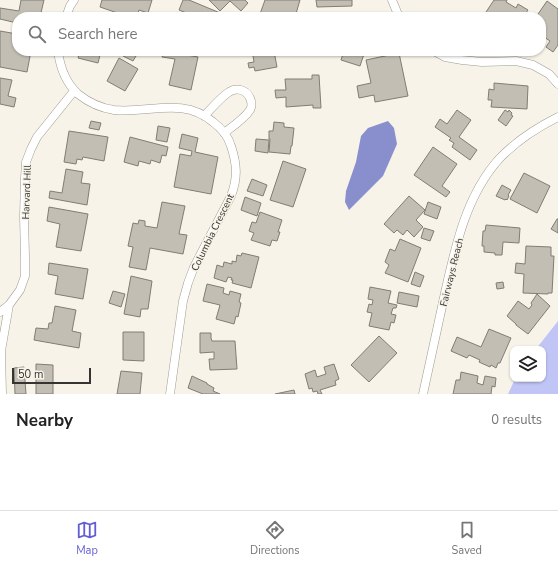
<!DOCTYPE html>
<style>
body{margin:0;font-family:"Nunito Sans",sans-serif;background:#f6f6f6;color:#222}
.controls{position:absolute;right:12px;bottom:12px;display:grid;overflow:hidden;border-radius:8px;box-shadow:0 1px 3px #0004}
.controls button{width:36px;height:36px;display:grid;place-items:center;padding:0;border:0;border-bottom:1px solid #e0e0e0;background:#fff;color:#222;font:20px sans-serif}
.scale{position:absolute;left:12px;bottom:10px;width:79px;box-sizing:border-box;padding-left:4px;border:2px solid #363430;border-top:0;font-size:11px;line-height:14px;white-space:nowrap;color:#363430;-webkit-text-stroke:3px #f7f3e8;paint-order:stroke}
.list{margin:0;padding:0;list-style:none}
h2{display:flex;justify-content:space-between;align-items:center;height:52px;margin:0;padding:0 16px;font-size:17px}
h2 small{font-size:13px;font-weight:400;color:#767676}
.icon{flex:none;width:22px;height:22px;fill:none;stroke:currentColor;stroke-width:2;stroke-linecap:round;stroke-linejoin:round}
.map{position:relative;flex:none;width:558px;height:394px;overflow:hidden}
.search{position:absolute;background:#fff;box-shadow:0 1px 3px #0004;left:12px;right:12px;top:12px;height:44px;display:flex;align-items:center;gap:10px;box-sizing:border-box;padding:0 14px;border-radius:16px;color:#767676;font-size:15px}
.sheet{height:116px;background:#fff}
nav{display:flex;justify-content:space-around;align-items:center;box-sizing:border-box;height:56px;border-top:1px solid #e0e0e0;background:#fff;font-size:11px;color:#767676}
nav a{display:grid;justify-items:center;gap:2px}
nav .on{color:#625dd5}
.map>svg:first-child{display:block}
.green{fill:#c1c5f5}
.water{fill:#898ecc}
.building{fill:#c2beb4;stroke:#817d74}
.lines{fill:none;stroke-linecap:round;stroke-linejoin:round}
.minor-casing{stroke:#9e9b91;stroke-width:9}
.minor{stroke:#fff;stroke-width:8}
.labels{text-anchor:middle;stroke-width:3;stroke-linejoin:round;paint-order:stroke}
.street-label{font-size:10px;fill:#363430;stroke:#f7f3e8}
</style>
<div class="map">
<svg width="558" height="394" viewBox="0 0 558 394">
<rect width="100%" height="100%" fill="#f7f3e8"/>
<path class="green" d="M558,321V394H508L515,379H543V349H536Z"/>
<path class="water" d="M388,121L394,128L397,144L383,176L349,210L345,202L346,191L356,162L361,136L368,128Z"/>
<path class="building" d="M21,0H44L40,17H17V23L0,19V8L19,11Z
M102,0H152L148,13L139,10L137,17H129L100,7Z
M183,0H189L225,15L224,17H188L189,14L179,10Z
M209,0H245L248,3L241,11L230,1L220,11Z
M265,0H300L295,17H268L260,14Z
M316,0H352V6L317,7Z
M494,0H507L506,2L516,8L518,4L528,10L523,17H524H487L484,15Z
M547,1L558,9V45L553,52L546,47L550,41L541,35V17H536Z
M0,31L17,34V51H31L27,72L0,67Z
M80,51H101L98,63L78,58Z
M125,51H139L133,61L123,56Z
M164,51H175V53L198,57L191,90L169,85L175,59L162,57Z
M253,51H274L277,67L255,71L254,67L249,68L248,63L254,62L253,56L254,55Z
M344,51H365L360,66L341,60Z
M399,53L408,96L375,102L374,95L359,98L357,86L371,83L366,60Z
M119,58L138,69L125,91L107,81Z
M312,75H319L321,108H313V105L286,107V97L276,98L275,90H286L285,79H312Z
M0,78L12,80L8,96L16,98L14,107L0,104Z
M494,83L528,86L527,109L491,107L492,100H488L489,89L494,90Z
M457,110L471,120L459,137L477,150L470,160L452,147L454,143L449,140L451,138L435,127L440,119L447,124Z
M505,110L508,112L509,110L512,113L511,115L513,116L506,126L498,120Z
M91,121L101,123L99,130L89,128Z
M274,122L284,123V127L294,128L292,146H291L290,154L269,152L270,139H269V131H273Z
M158,126L170,128L167,142L156,140Z
M69,131L108,137L104,161L83,157L82,160L77,159L76,164L64,162Z
M182,134L198,138L195,152L218,157L211,194L174,187L180,154L191,156L192,151L179,148Z
M130,137L168,147L166,156L162,155L160,163L151,160L150,164L139,161L138,166L124,162Z
M256,139L269,140L268,153L255,151Z
M433,147L457,164L442,186L450,192L446,197L414,175Z
M283,161L306,169L293,207L270,200Z
M66,169L83,172L81,183L90,184L87,205L49,198L50,191L62,193Z
M524,173L550,186L537,213L510,199Z
M252,179L267,185L263,196L247,191Z
M502,185L511,190L508,195L509,196L507,200L506,199L505,200L496,196Z
M409,196L425,210L416,220L423,227L414,237L407,230L403,235L397,230L394,233L384,224Z
M245,197L261,203L257,216L241,210Z
M162,202L185,206L179,234L187,235L183,254L150,248L146,270L129,267L133,247L128,246L133,223L138,224L139,220L145,221V226L157,228Z
M428,202L441,207L437,219L424,214Z
M49,207L88,214L81,251L56,247L60,224L47,221Z
M260,212L282,220L278,232H280L277,241L272,240L270,246L251,240L254,233L249,231L252,222L256,223Z
M557,219H558V233L551,229Z
M486,225L520,228L519,243L503,242L502,255H495V253L484,252V246H482L483,231H485Z
M424,228L434,231L430,241L421,238Z
M400,239L421,248L408,282L385,273L389,265L385,262L390,249L395,251Z
M526,246L551,247V256H554L552,293H548V294L523,293L524,274L515,273L516,263L525,264Z
M242,253L259,257L251,288L232,283L233,280H231L232,278L228,277L226,282L214,278L217,265L223,267L224,262L232,264V261L236,262L237,255L241,256Z
M49,263L88,269L83,299L55,294L58,276L48,274Z
M415,272L424,276L420,287L411,284Z
M131,276L152,281L148,309H141L140,317L124,314Z
M503,282L504,288L497,289L496,283Z
M207,284L224,288L223,293L229,295L230,291L241,294L239,302L241,303L238,317L236,316L234,324L216,319L220,305L203,301Z
M370,287L391,291L388,303L397,305L396,308H393L391,314L396,315L394,323L391,322L389,330L369,326L372,313L367,312L369,304L372,305L373,300L368,299Z
M113,291L125,294L121,307L109,303Z
M399,292L419,296L417,307L397,303Z
M537,294L550,306L528,334L516,325V324L507,316L518,301L529,309L532,305L531,303Z
M55,306L76,310L72,331L81,333L79,348L34,340L36,328L48,329L49,323H52Z
M489,329L511,338L500,363H498L496,368L491,365L490,367L479,362L480,360L469,355L467,358L451,351L457,337L481,347Z
M123,332H144V361L123,360Z
M200,333H211V338L212,341H235L237,369L210,370L209,359H214V352L200,353Z
M379,336L397,353L369,382L351,365Z
M36,364L53,365V394H36Z
M334,364L339,379L335,381L336,385L320,390L322,394H318L317,391L313,392L312,388L309,389L305,374L315,370L317,377L326,374L324,367Z
M24,367L26,394H15L14,368Z
M121,371L142,373L140,394H117Z
M461,372L478,376L477,383L483,385L485,376L496,378L495,387L492,386L491,394H453L456,380H460Z
M192,376L207,383V384L214,388L213,391L220,394H203L188,388Z
M294,390L295,394H275Z"/>
<g class="lines">
<g class="minor-casing">
<path id="minor" d="M392,0L399,17
M66,17L70,6L74,0
M58,51C60,67 66,83 78,94C88,102 100,108 114,110C148,114 183,96 213,122C221,128 228,136 231,146C237,164 238,178 231,196L194,267L188,283L183,301L170,394
M434,51L445,57L462,60L482,62L516,61L533,65L549,74L558,84
M204,116C211,109 221,97 229,92C232,90 237,89 241,90C249,92 254,103 250,110C244,119 232,127 224,133
M0,312L9,305L20,290L25,276V256L24,217L25,178L26,162L31,149L37,137L74,91
M2,394L1,351L9,305
M423,394C430,363 436,333 443,302C454,253 464,198 499,159C516,141 536,128 558,117"/>
</g>
<use href="#minor" class="minor"/>
</g>
<g class="labels">
<g class="street-label">
<text transform="translate(26 192) rotate(-88)" y="4">Harvard Hill</text>
<text transform="translate(212 232) rotate(-64)" y="4">Columbia Crescent</text>
<text transform="translate(451 272) rotate(-76)" y="4">Fairways Reach</text>
</g>
</g>
</svg>
<div class="controls">
<button><svg class="icon" aria-label="layers" viewBox="0 0 24 24"><path d="M12 4l9 5-9 5-9-5zM3 14l9 5 9-5"/></svg></button>
</div>
<div class="scale">50 m</div>
<div class="search"><svg class="icon" aria-label="search" viewBox="0 0 24 24"><circle cx="10" cy="10" r="6"/><path d="M15 15l6 6"/></svg>Search here</div>
</div>
<section class="sheet">
<h2>Nearby<small>0 results</small></h2>
<ul class="list">
</ul>
</section>
<nav>
<a class="on"><svg class="icon" aria-label="map" viewBox="0 0 24 24"><path d="M3 6l6-2 6 2 6-2v14l-6 2-6-2-6 2zM9 4v14M15 6v14"/></svg>Map</a>
<a><svg class="icon" aria-label="directions" viewBox="0 0 24 24"><path d="M12 3l9 9-9 9-9-9zM9 14v-3h6M13 9l2 2-2 2"/></svg>Directions</a>
<a><svg class="icon" aria-label="saved" viewBox="0 0 24 24"><path d="M7 4h10v16l-5-4-5 4z"/></svg>Saved</a>
</nav>
